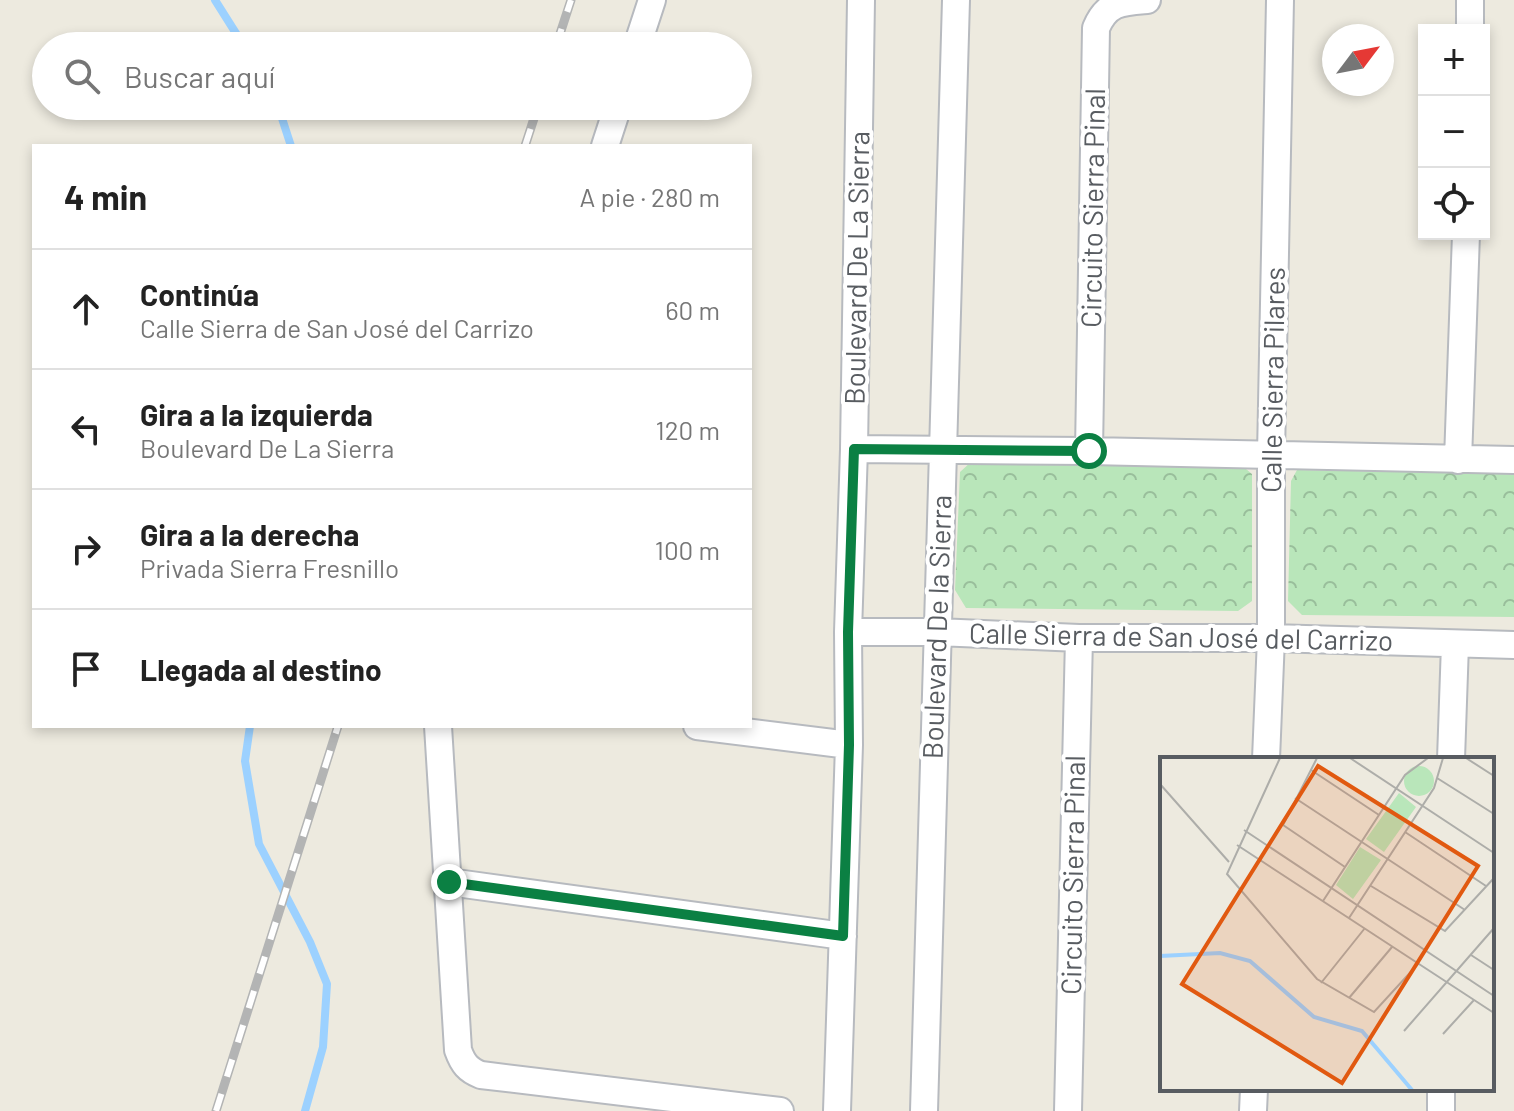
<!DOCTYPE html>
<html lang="es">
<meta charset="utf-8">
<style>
body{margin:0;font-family:Barlow,sans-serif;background:#f6f6f6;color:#222}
.controls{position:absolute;right:24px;top:24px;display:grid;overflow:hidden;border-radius:0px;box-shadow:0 4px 12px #0003}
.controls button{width:72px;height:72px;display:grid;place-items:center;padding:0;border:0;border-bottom:2px solid #e0e0e0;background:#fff;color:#222;font:40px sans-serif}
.compass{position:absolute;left:1322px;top:24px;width:72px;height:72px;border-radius:50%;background:#fff;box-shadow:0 4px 12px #0003;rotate:58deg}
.stop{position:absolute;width:24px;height:24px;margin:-18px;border:6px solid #0b8043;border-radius:50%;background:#fff}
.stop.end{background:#0b8043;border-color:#fff;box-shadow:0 2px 8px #0008}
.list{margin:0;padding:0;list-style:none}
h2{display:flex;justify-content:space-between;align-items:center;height:104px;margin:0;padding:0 32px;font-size:34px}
h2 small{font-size:26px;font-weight:400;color:#767676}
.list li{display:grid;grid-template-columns:52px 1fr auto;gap:24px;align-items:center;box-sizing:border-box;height:120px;padding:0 32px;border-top:2px solid #e0e0e0}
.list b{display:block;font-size:30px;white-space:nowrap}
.list p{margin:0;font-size:26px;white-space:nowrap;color:#767676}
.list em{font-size:26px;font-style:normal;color:#767676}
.icon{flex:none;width:44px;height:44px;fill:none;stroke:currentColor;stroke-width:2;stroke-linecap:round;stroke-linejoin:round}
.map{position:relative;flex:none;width:1514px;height:1111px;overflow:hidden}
.search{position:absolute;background:#fff;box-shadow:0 4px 12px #0003;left:32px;top:32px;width:720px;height:88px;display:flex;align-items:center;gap:20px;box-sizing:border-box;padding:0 28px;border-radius:44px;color:#767676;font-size:30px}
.panel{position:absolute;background:#fff;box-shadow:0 4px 12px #0003;left:32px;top:144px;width:720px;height:584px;border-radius:0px}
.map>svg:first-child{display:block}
.park{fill:url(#park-crowns)}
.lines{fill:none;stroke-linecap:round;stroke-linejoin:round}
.stream{stroke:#9cd1ff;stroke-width:8}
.street-casing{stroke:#b7babf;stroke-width:30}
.street{stroke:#fff;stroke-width:26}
.rail-casing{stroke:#b3b4b4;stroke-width:9}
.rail{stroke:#fff;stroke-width:6;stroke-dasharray:18;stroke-linecap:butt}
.route{stroke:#0b8043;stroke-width:10}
.labels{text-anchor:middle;stroke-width:8;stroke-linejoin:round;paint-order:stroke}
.street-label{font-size:28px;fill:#585c61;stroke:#fff}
.inset-river{fill:none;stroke:#9cd1ff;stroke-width:4}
.inset-road{fill:none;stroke:#adada9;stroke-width:2}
.view{fill:#e15910;fill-opacity:0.15;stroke:#e15910;stroke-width:4}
.inset-edge{fill:none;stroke:#585c61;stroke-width:4}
</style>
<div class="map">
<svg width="1514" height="1111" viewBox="0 0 1514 1111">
<defs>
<pattern id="park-crowns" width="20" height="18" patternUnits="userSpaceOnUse" patternTransform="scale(2)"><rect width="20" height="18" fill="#b9e6ba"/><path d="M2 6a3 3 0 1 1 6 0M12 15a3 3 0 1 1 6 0" fill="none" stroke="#99be9b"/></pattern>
</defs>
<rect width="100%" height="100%" fill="#edeadf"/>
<path class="park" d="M971,462L1240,464L1252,474V601L1238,611L966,608L955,590L960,472Z
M1297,470L1514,474V617L1302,615L1288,601L1291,481Z"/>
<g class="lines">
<path class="stream" d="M215,0L244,46
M278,106L291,146
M250,726L245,761L259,844L310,942L327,984L323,1047L305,1111"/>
<g class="street-casing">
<path id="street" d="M1470,30V0
M637,46L652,0
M605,146L618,106
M854,449L1089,451L1514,460
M1089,451L1096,28C1107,2 1122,2 1147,0
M1458,460L1466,234
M848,632H937L1079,638H1271L1514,645
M438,726L458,1050C463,1064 468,1070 481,1075L780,1111
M697,726L849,745
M1266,759L1271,638V455L1280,0
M1451,759L1455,644
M449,882L843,936
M837,1111L849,745L848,632L854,449L861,0
M924,1111L956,0
M1068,1111L1079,638
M1253,1111L1254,1089
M1441,1111V1089"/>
</g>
<use href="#street" class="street"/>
<g class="rail-casing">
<path id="rail" d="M556,46L571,0
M525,146L538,106
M216,1111L338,726"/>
</g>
<use href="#rail" class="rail"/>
</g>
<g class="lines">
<path class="route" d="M449,882L843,936L849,745L848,632L854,449L1089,451"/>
</g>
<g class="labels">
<g class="street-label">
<text transform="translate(1093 208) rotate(-89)" y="10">Circuito Sierra Pinal</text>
<text transform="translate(857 268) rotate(-89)" y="10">Boulevard De La Sierra</text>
<text transform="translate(1273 380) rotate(-89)" y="10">Calle Sierra Pilares</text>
<text transform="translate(937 627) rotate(-88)" y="10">Boulevard De la Sierra</text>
<text transform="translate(1181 637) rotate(1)" y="10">Calle Sierra de San José del Carrizo</text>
<text transform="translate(1073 875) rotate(-89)" y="10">Circuito Sierra Pinal</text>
</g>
</g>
<g transform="translate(1160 757)">
<rect width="334" height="334" fill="#edeadf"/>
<path d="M244 24a15 15 0 1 1 30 0a15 15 0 1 1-30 0ZM239,36L256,50L224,95L206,82ZM200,90L221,103L193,142L176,128Z" fill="#b9e6ba"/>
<path class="inset-river" d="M0,199L60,196L90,204L154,260L202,274L252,333"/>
<path class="inset-road" d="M120,1L67,117L157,222L214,255L258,207M157,1L123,68L185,110M190,1L334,96M306,1L334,19M151,13L219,58M277,21L334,57M0,27L69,105M135,41L305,153M84,73L334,239M245,75L326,129M77,88L334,256M211,129L285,174L334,121M163,144L245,18L268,1M189,161L274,31L283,1M311,198L334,213M161,226L205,171M189,241L232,190M244,274L334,171M283,277L314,243"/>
<path class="view" d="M158,9L318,109L182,326L22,227Z"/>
<rect width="334" height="334" class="inset-edge"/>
</g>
</svg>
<div class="controls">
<button>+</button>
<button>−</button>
<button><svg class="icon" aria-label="locate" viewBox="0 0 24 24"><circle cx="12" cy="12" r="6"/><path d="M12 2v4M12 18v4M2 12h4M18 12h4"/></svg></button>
</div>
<svg class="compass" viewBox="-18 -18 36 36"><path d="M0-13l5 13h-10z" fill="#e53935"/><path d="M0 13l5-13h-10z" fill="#767676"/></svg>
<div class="stop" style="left:1089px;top:451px"></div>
<div class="stop end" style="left:449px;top:882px"></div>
<div class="search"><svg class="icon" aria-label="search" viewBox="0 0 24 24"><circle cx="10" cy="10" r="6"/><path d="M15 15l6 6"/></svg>Buscar aquí</div>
<section class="panel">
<h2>4 min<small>A pie · 280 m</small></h2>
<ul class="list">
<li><svg class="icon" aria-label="ahead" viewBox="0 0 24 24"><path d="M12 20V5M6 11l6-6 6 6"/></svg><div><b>Continúa</b><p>Calle Sierra de San José del Carrizo</p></div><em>60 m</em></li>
<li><svg class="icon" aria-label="left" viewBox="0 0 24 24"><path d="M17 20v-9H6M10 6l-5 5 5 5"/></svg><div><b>Gira a la izquierda</b><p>Boulevard De La Sierra</p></div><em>120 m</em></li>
<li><svg class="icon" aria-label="right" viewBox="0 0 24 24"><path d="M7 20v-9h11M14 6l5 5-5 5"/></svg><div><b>Gira a la derecha</b><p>Privada Sierra Fresnillo</p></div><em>100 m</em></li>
<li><svg class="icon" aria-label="arrive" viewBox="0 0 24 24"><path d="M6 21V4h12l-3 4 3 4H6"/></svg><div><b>Llegada al destino</b></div></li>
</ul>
</section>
</div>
